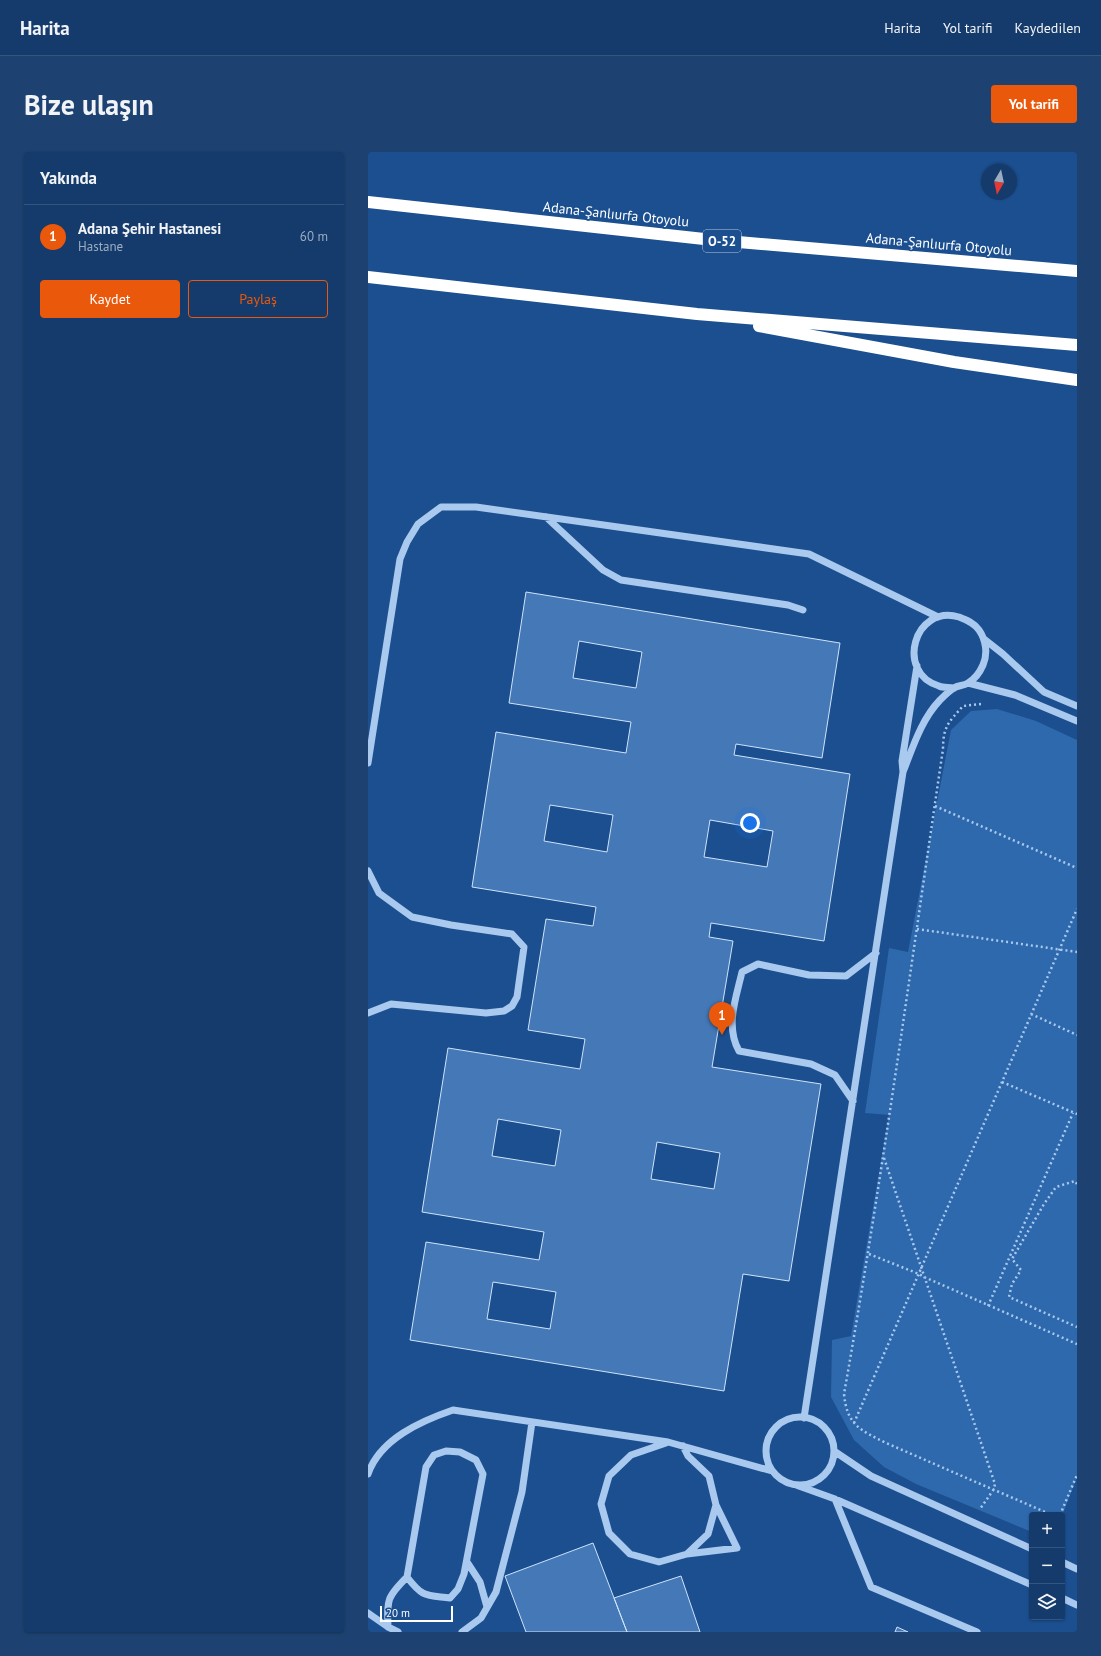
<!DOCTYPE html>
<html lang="tr">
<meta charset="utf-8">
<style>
body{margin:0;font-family:"PT Sans",sans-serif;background:#1d4271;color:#f1f3f6}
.controls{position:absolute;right:12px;bottom:12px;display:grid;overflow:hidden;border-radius:4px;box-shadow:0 1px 3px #0004}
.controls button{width:36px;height:36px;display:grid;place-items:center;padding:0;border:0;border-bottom:1px solid #33557e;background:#143b6b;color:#f1f3f6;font:20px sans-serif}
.compass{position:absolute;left:613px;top:12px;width:36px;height:36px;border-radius:50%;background:#143b6b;box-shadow:0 1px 3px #0004;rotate:189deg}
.scale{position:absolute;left:12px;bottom:10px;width:73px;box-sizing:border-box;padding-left:4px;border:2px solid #fff;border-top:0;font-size:11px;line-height:14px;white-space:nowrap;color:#fff;-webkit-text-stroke:3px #1b4f8f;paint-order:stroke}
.you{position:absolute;left:382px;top:671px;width:14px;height:14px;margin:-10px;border:3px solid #fff;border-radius:50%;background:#1a73e8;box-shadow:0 0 0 6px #1a73e833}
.badge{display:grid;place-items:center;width:26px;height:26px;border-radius:50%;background:#ea580c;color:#fff;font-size:13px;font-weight:700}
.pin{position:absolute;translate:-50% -33px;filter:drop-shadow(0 1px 2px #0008)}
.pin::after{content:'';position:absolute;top:21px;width:14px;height:12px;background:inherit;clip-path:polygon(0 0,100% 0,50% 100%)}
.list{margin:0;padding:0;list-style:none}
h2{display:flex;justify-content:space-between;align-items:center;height:52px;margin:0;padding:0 16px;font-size:17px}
h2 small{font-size:13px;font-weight:400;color:#9dadc1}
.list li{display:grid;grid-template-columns:26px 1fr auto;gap:12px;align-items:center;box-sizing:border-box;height:64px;padding:0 16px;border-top:1px solid #33557e}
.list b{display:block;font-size:15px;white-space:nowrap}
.list p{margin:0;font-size:13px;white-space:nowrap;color:#9dadc1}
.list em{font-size:13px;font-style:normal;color:#9dadc1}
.actions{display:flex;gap:8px;padding:12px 16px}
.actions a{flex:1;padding:9px 0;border:1px solid #ea580c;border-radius:4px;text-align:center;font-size:14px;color:#ea580c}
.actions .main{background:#ea580c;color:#fff}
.icon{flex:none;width:22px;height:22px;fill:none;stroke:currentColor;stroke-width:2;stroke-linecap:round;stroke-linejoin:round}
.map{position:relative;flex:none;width:709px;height:1480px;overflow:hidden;border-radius:4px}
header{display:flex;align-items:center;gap:24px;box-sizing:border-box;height:56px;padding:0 20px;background:#143b6b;border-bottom:1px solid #33557e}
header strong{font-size:19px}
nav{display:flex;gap:22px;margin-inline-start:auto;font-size:14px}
.intro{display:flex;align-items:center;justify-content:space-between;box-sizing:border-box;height:96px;padding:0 24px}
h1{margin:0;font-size:28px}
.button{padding:10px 18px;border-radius:4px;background:#ea580c;color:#fff;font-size:14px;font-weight:700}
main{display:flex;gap:24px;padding:0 24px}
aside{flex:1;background:#143b6b;border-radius:4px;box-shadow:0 1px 3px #0004}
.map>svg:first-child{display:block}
.green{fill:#2e69ad}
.building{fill:#4478b7;stroke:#cfe3fa;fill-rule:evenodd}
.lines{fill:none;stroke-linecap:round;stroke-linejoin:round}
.path{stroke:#a9c9ee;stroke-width:2.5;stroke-dasharray:2 3;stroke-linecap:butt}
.minor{stroke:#a9c9ee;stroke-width:7}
.highway{stroke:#fff;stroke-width:12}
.labels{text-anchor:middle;stroke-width:3.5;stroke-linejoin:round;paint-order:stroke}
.shield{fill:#1b4f8f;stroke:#bbcadd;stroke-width:1}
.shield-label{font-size:13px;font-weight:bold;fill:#fff}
.street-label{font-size:14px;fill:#fff;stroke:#1b4f8f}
</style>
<header>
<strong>Harita</strong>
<nav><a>Harita</a><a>Yol tarifi</a><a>Kaydedilen</a></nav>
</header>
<div class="intro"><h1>Bize ulaşın</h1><a class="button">Yol tarifi</a></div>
<main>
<aside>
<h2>Yakında<small></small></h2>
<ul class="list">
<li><span class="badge">1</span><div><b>Adana Şehir Hastanesi</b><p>Hastane</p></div><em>60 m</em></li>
</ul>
<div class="actions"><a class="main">Kaydet</a><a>Paylaş</a></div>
</aside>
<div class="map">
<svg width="709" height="1480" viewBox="0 0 709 1480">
<rect width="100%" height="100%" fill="#1b4f8f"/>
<path class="green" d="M629,557L668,569L709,588V1325L694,1364L664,1363V1380L548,1332L516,1315L486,1288L463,1245L464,1188L483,1184L521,963L497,961L521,796L540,800L583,578L603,559Z"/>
<path class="building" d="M158,440L472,491L454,606L368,592L366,603L482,622L456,789L343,771L341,785L365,789L344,915L453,932L421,1129L375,1122L356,1239L42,1188L58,1090L171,1108L176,1080L54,1060L80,896L212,917L217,887L160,878L178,767L225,774L228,755L104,735L128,580L258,601L263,570L141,551ZM211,489L274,500L268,536L205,526ZM182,653L245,663L239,700L176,689ZM342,668L405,679L399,715L336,705ZM130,967L193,978L187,1014L124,1004ZM289,990L352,1001L346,1037L283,1027ZM125,1130L188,1140L182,1177L119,1167Z
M225,1391L259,1480H158L137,1424Z
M313,1424L332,1480H259L246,1446Z
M529,1475L540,1480H527Z"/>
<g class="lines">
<path class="path" d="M613,552L595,554C581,570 575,574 575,597C543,813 514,1028 476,1242C479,1273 492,1278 518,1291L684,1363
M567,654L709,716
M549,777L709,800
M663,862L709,883
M634,930L709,962
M516,1006L627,1332L626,1337L612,1357
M709,1032L707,1029L688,1035L676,1052L644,1107L653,1118L644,1132L641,1145L709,1175
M501,1102L551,1122L556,1125L709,1192
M620,1154L705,961
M486,1271L709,757
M692,1363L709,1323"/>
<path class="minor" d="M178,365L235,418L253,428L420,453L435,458
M616,487L635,502L676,540L709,554
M549,514L534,609L535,620C545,595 553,568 572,548C576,544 581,539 586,536C590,533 596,534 600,531C607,527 612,520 615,513C620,502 618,488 611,478C606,471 599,468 591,465C546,452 527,521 571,534C575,536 581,535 586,536
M600,531L647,543L709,569
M0,611L32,407L39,390L50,372L73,355H108L441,402L570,465
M0,719L11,741L44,765L83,773L144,782L156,795L149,845L144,854L136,859L118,861L23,852L0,861
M485,949L467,923L443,912L371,899C357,874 368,846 374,820L390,812L441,823L478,824L508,801
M398 1299a34 34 0 1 1 68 0a34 34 0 1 1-68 0Z
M436,1266L535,620
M298,1291L263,1303L241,1324L233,1352L241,1381L262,1402L291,1410L319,1402L340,1382L348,1353L341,1324L320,1304L315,1294
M78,1299L92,1300L108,1308L115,1322L96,1422L90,1437L82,1446C58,1443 55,1446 39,1425L58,1315L66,1303Z
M466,1299L503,1324L664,1397
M0,1322C12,1287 53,1269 85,1258L300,1290L404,1319
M428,1333L467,1347L664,1433
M467,1347L503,1435L609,1480
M319,1402L369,1396L348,1353
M99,1410L112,1430L119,1455
M694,1410L709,1417
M694,1446L709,1453
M0,1461L20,1475L30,1480
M20,1475C19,1447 19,1445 39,1425
M94,1480L113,1466L128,1440L154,1340L164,1270"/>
<path class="highway" d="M0,50L336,87L709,119
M0,125L329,162L709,193
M391,174L586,210L709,228"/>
</g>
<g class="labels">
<rect class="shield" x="335" y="78" width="38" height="22" rx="3"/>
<g class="shield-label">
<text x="354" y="94">O-52</text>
</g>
<g class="street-label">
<text transform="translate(248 62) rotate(6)" y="5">Adana-Şanlıurfa Otoyolu</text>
<text transform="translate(571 92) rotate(5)" y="5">Adana-Şanlıurfa Otoyolu</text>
</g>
</g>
</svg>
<div class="controls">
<button>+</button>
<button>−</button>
<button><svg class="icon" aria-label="layers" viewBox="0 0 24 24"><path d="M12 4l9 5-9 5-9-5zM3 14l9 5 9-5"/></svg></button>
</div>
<svg class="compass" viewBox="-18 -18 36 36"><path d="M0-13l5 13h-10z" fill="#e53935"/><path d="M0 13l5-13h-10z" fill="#9dadc1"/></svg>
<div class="scale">20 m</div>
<div class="you"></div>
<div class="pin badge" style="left:354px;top:883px">1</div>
</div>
</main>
